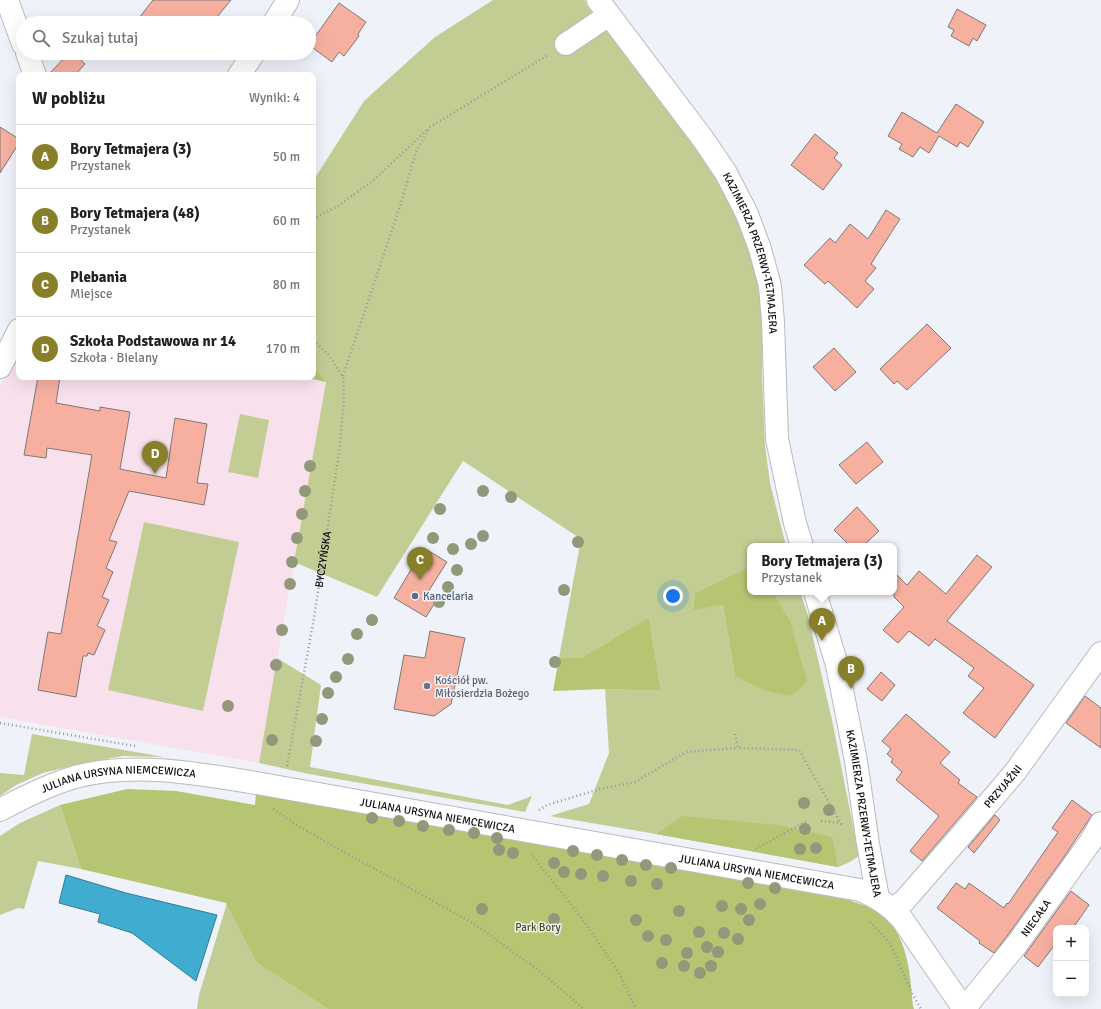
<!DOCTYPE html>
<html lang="pl">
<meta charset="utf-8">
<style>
body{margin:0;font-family:Signika,sans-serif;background:#f2f2f2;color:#202124}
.controls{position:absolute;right:12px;bottom:12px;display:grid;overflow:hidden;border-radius:8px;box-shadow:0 4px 16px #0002}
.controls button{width:36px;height:36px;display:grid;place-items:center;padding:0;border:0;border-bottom:1px solid #e0e0e0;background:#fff;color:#202124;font:20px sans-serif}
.you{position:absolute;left:673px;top:596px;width:14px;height:14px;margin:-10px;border:3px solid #fff;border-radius:50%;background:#1a73e8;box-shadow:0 0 0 6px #1a73e833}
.badge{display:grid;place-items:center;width:26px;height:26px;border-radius:50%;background:#888028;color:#fff;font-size:13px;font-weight:700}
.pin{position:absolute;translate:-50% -33px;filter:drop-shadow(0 1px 2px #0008)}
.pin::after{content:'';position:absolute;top:21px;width:14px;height:12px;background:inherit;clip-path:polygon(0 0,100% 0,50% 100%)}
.popup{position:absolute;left:747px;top:543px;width:150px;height:52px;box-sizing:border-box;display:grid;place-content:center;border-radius:8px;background:#fff;filter:drop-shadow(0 1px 3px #0005);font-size:13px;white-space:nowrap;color:#757577}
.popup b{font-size:15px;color:#202124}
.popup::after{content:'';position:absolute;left:50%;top:100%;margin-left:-8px;border:8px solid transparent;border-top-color:#fff}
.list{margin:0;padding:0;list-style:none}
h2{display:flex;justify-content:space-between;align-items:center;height:52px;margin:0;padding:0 16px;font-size:17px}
h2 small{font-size:13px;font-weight:400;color:#757577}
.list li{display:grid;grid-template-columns:26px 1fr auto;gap:12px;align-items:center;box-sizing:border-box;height:64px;padding:0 16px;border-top:1px solid #e0e0e0}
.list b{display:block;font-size:15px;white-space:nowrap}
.list p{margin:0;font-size:13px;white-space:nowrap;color:#757577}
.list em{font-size:13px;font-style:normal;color:#757577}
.icon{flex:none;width:22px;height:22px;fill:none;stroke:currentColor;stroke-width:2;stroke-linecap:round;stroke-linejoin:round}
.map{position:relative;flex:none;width:1101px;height:1009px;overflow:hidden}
.search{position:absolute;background:#fff;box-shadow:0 4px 16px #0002;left:16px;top:16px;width:300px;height:44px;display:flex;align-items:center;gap:10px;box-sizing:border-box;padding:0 14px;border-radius:22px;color:#757577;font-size:15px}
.panel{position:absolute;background:#fff;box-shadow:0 4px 16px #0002;left:16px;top:72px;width:300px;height:308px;border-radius:8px}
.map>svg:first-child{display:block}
.education{fill:#f8e1ed}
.green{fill:#c2cd94}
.forest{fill:#b6c571}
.water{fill:#40add0;stroke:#307d96}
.building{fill:#f7b0a0;stroke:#7f7876}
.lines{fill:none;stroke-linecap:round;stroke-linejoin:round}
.minor-casing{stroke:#b7bac1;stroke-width:24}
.path{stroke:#95979c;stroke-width:2.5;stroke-dasharray:1 3;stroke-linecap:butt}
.minor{stroke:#fff;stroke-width:22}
.tree{fill:#929879}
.service-dot{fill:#5c6f8a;stroke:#eff2f9;stroke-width:1.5}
.worship-dot{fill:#6b7280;stroke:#eff2f9;stroke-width:1.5}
.labels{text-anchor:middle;stroke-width:3;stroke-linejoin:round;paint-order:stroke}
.street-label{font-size:11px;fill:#0b0c0e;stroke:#eff2f9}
.service-label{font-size:11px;fill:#4e5e75;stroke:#eff2f9;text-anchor:start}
.worship-label{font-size:11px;fill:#5b616d;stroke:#eff2f9;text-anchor:start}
.park-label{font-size:11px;fill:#464e10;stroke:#eff2f9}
</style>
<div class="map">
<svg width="1101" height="1009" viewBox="0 0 1101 1009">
<rect width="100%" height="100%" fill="#eff2f9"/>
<path class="education" d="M19,349V377H303L326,382L259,763L0,717V386Z"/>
<path class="green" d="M493,0H585L588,7L694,145L715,175L737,215L750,251L758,287L762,321V376L765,445L770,483L786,546H750V566L695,593L693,609L723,605L735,676L790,620L773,592H800L807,612L832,720L859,856L848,863L838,867L656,834L550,816L589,804L609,753L605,689L661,691L649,617L581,658H559L581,539L463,461L377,597L294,562L326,382L313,364V181L364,101L435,37Z
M240,414L269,420L258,478L228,472Z
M144,522L239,542L203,711L108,690Z
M277,658L321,685L310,767L508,805L532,796L525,812L309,774L259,763Z
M32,734L164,757L123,756L83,763L43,773L16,785L0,796V773L24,775Z
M60,805L81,869L38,861L24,909L18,908L0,915V836L20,823Z
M227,903L257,963L328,1009H197L199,995Z"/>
<path class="forest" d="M313,364L326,382L303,377H313Z
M750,566V592H773L790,620L807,682L791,696L766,691L735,676L723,605L693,610L695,593Z
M649,617L661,691L605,689L553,691L559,658H581Z
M127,789L176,791L255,805L256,794L849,900C859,904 869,906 878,912C908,932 910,973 913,1006L914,1009H328L257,963L226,903L81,869L60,805Z
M682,816L778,825L832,837L838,867L656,834Z"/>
<path class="water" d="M66,875L126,893L217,915L196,981L132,933L98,922L100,914L59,903Z"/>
<path class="building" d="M153,0H231L212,23H135Z
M339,3L366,22L358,34L359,36L344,56L339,52L332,62L309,45Z
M957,9L986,25L977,41L973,38L969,46L951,36L954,30L948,27Z
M69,53H73L85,64L75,75H48Z
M956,104L984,122L968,147L960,142L957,147L939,136L929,153L920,147L913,157L899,149L902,144L888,136L902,112L937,133Z
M0,127L19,139V143L0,173Z
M815,134L838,153L834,158L842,165L823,190L791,165Z
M886,210L900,219L871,264L876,268L865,281L874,289L857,308L828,281L825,284L804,265L830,238L835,243L850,224L868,239Z
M927,324L951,348L907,390L897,381L894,384L880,369Z
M834,348L856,372L835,391L813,367Z
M38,377H60L56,403L100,411V407L130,412L120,469L166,478L175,418L207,424L197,483L208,484L204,505L129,491L109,540L117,542L106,568L113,572L102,597L109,600L97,626L105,630L94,655L88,653L87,656H83L76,697L38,690L48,632L61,634L92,455L47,448L46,458L24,455Z
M867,442L883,462L856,484L839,465Z
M857,507L879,531L863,546H850L834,530Z
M424,548L447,562L426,595L436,601L426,617L394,598Z
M977,555L992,567L947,621L1034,685L995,738L963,713L984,688L968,676L974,668L935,639L929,646L909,631L898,643L883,630L904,607L894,597V572L907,585L919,571L946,594Z
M430,631L465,638L451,704L434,716L394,709L404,655L425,658Z
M881,672L895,685L882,701L867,689Z
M1085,696L1101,708V748L1066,723Z
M906,714L950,752L940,763L960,780L958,783L977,797L922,861L910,851L939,816L896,780L902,772L891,762L893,759L887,754L891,749L882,741Z
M1072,800L1092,815L1062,860L1007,936L994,953L979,943L980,941L937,908L956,883L965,889L969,883L1004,908L1007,903L1008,904L1058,832L1052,828Z
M995,815L1000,820L974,853L968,847Z
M1071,891L1089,905L1073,928H1056V943L1038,967L1024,956Z"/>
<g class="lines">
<g class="minor-casing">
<g id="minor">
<path d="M7,0L23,44"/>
<path id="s2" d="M598,0L703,139L726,173L747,214L760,249L770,286L773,322L777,439L795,523L802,546"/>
<path d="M274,23L288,0"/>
<path d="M566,44L609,15"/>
<path d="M27,53L35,75"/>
<path d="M239,75L254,53"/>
<path d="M0,367L19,330"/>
<path id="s3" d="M815,592L837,665L842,690L856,761L868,844L878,898"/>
<path id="s4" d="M0,810C24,797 48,785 75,777C136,761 201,774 262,784L860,890C878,898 889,905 902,919L964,1009"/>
<path id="s5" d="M893,909L904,901L959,838L1015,772L1101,653"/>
<path id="s6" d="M964,1009L1017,944L1091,841L1101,823"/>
</g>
</g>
<g class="path">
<path d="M313,219L338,206L375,179L427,130"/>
<path d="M343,376L401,203L416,152L430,127L548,55"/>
<path d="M0,723L135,746"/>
<path d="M735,734L738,748L799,750L842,825"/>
<path id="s1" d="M287,766L314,618L339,452L344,401L343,377L328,354L313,340"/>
<path d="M273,809L295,824L344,852L473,923L541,972L584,1009"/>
<path d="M539,810L547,805L600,789L635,782L686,752L738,748"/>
<path d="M821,821L841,823"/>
<path d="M756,849L807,821"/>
<path d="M531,854L583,920L619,973L636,1009"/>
<path d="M870,922L890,943L912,993L921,1009"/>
</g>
<use href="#minor" class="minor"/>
</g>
<g class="tree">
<circle cx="310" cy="466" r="6"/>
<circle cx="305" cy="491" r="6"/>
<circle cx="483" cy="491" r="6"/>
<circle cx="511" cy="497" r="6"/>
<circle cx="440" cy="509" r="6"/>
<circle cx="302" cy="514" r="6"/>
<circle cx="483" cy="536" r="6"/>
<circle cx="297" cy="538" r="6"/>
<circle cx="433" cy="538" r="6"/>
<circle cx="578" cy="542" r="6"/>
<circle cx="471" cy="544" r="6"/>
<circle cx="453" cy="549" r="6"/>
<circle cx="292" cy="562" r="6"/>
<circle cx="457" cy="570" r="6"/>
<circle cx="290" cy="584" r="6"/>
<circle cx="448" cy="587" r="6"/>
<circle cx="564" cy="590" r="6"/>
<circle cx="439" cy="602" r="6"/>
<circle cx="372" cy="620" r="6"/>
<circle cx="282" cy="630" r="6"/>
<circle cx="357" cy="634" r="6"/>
<circle cx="348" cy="659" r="6"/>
<circle cx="555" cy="662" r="6"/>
<circle cx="276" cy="665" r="6"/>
<circle cx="336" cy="677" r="6"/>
<circle cx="328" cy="693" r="6"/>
<circle cx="228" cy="706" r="6"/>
<circle cx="322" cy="719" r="6"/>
<circle cx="272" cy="740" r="6"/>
<circle cx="316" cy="741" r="6"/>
<circle cx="804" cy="803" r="6"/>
<circle cx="829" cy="810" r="6"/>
<circle cx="372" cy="818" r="6"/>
<circle cx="399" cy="821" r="6"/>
<circle cx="423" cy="826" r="6"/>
<circle cx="805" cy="829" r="6"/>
<circle cx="449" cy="830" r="6"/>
<circle cx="474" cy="833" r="6"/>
<circle cx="497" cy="838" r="6"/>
<circle cx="816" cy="848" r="6"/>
<circle cx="800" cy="849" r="6"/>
<circle cx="499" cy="850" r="6"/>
<circle cx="573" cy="851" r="6"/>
<circle cx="513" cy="853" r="6"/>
<circle cx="597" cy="855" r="6"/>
<circle cx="622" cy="860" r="6"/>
<circle cx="554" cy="863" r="6"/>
<circle cx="646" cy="865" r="6"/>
<circle cx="671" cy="868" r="6"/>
<circle cx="564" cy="872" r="6"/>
<circle cx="581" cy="874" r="6"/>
<circle cx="603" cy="876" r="6"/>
<circle cx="631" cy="881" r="6"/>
<circle cx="748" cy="883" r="6"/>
<circle cx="657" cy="884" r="6"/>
<circle cx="775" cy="888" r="6"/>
<circle cx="760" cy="904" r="6"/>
<circle cx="722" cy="906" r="6"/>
<circle cx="482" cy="909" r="6"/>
<circle cx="741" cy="909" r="6"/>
<circle cx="679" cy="911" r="6"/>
<circle cx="554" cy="919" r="6"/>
<circle cx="636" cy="920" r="6"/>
<circle cx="749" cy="920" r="6"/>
<circle cx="699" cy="932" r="6"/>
<circle cx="724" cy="933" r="6"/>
<circle cx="648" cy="936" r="6"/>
<circle cx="738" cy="939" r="6"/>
<circle cx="666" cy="940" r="6"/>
<circle cx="707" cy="947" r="6"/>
<circle cx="718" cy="952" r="6"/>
<circle cx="687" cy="953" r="6"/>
<circle cx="662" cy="963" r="6"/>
<circle cx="684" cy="966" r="6"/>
<circle cx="711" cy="966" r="6"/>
<circle cx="700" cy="973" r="6"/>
</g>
<circle class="service-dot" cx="415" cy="596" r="4"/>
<circle class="worship-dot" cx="427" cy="686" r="4"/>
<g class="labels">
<g class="street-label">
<text dy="4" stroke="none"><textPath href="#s2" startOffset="300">KAZIMIERZA PRZERWY-TETMAJERA</textPath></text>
<text dy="4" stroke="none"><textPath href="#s1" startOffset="210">BYCZYŃSKA</textPath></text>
<text dy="4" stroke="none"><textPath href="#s4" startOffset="125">JULIANA URSYNA NIEMCEWICZA</textPath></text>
<text dy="4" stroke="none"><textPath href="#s5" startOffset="165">PRZYJAŹNI</textPath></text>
<text dy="4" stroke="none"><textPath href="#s3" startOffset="227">KAZIMIERZA PRZERWY-TETMAJERA</textPath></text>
<text dy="4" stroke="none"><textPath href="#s4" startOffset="449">JULIANA URSYNA NIEMCEWICZA</textPath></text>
<text dy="4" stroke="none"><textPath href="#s4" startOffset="773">JULIANA URSYNA NIEMCEWICZA</textPath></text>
<text dy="4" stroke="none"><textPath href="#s6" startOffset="116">NIECAŁA</textPath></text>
</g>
<g class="service-label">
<text x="423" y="600">Kancelaria</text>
</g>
<g class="worship-label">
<text x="435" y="684">Kościół pw.<tspan x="435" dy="13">Miłosierdzia Bożego</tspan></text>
</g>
<g class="park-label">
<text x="538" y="931">Park Bory</text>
</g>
</g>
</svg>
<div class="controls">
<button>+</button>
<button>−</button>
</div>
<div class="you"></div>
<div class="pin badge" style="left:822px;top:641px">A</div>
<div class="popup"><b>Bory Tetmajera (3)</b>Przystanek</div>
<div class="pin badge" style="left:851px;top:689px">B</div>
<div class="pin badge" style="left:420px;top:580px">C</div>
<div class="pin badge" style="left:155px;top:474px">D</div>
<div class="search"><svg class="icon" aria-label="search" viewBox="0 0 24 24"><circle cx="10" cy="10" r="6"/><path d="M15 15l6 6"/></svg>Szukaj tutaj</div>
<section class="panel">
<h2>W pobliżu<small>Wyniki: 4</small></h2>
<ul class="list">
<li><span class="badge">A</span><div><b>Bory Tetmajera (3)</b><p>Przystanek</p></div><em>50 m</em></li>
<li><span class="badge">B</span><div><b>Bory Tetmajera (48)</b><p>Przystanek</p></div><em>60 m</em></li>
<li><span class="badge">C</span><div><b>Plebania</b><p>Miejsce</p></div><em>80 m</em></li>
<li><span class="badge">D</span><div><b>Szkoła Podstawowa nr 14</b><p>Szkoła · Bielany</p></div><em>170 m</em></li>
</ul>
</section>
</div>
